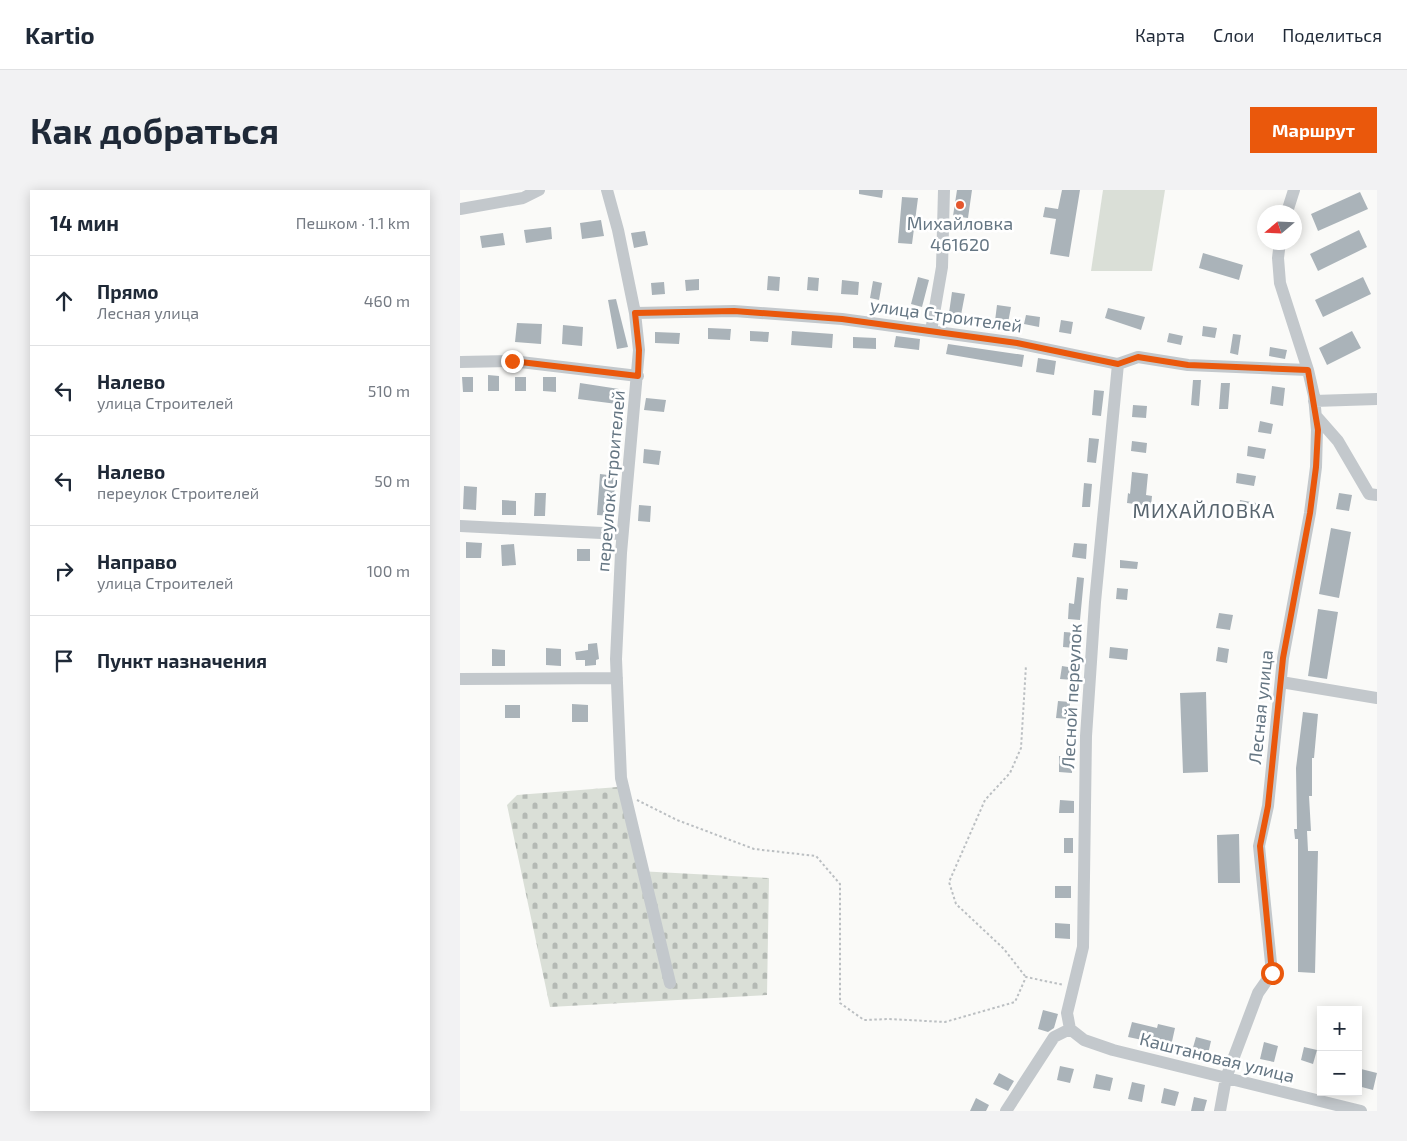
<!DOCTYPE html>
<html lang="ru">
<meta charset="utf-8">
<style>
body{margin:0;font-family:"Exo 2",sans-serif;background:#f2f2f3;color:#1f2937}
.controls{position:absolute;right:15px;bottom:15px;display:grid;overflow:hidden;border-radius:0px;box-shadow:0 2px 12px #0003}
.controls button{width:45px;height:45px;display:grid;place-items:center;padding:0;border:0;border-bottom:1px solid #e0e1e3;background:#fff;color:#1f2937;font:25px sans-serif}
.compass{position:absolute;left:797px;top:15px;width:45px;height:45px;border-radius:50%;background:#fff;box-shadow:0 2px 12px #0003;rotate:251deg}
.stop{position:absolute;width:15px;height:15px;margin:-11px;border:4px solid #ea580c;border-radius:50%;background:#fff}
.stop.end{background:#ea580c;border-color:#fff;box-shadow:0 1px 5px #0008}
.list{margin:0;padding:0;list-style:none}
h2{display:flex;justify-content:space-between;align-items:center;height:65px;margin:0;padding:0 20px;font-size:21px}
h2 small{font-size:16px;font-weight:400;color:#747a83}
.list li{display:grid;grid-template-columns:32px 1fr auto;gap:15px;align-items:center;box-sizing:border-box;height:90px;padding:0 20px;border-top:1px solid #e0e1e3}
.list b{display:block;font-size:19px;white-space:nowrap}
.list p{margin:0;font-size:16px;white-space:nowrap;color:#747a83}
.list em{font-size:16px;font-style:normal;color:#747a83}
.icon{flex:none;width:28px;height:28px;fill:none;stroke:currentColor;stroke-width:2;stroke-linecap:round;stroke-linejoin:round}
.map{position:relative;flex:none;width:917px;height:921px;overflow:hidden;border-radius:0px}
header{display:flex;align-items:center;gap:30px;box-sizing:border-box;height:70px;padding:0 25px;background:#fff;border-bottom:1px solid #e0e1e3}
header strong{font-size:24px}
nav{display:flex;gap:28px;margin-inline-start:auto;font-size:18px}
.intro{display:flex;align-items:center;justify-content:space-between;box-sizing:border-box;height:120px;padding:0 30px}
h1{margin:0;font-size:35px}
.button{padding:12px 22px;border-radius:0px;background:#ea580c;color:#fff;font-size:18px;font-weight:700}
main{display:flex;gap:30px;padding:0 30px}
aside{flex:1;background:#fff;border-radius:0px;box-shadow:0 2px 12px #0003}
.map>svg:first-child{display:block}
.cemetery{fill:url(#cemetery-stones)}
.garden{fill:#dadfd7}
.building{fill:#aab3b9}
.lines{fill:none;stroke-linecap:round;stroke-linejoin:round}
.path{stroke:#bbbfc2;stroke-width:2;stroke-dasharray:2.5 2.5;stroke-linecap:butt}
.minor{stroke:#c3c8cc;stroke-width:12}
.route{stroke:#ea580c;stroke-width:6}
.poi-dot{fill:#e4572e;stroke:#fff;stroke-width:2}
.labels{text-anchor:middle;stroke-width:5;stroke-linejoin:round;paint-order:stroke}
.poi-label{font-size:18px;fill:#657683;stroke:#fff}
.street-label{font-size:18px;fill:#657683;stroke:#fff}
.quarter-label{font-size:20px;letter-spacing:1px;fill:#57646e;stroke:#fff}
</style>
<header>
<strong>Kartio</strong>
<nav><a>Карта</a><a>Слои</a><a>Поделиться</a></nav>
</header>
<div class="intro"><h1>Как добраться</h1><a class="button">Маршрут</a></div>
<main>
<aside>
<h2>14 мин<small>Пешком · 1.1 km</small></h2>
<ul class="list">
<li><svg class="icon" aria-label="ahead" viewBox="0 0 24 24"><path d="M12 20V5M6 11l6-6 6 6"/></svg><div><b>Прямо</b><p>Лесная улица</p></div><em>460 m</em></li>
<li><svg class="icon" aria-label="left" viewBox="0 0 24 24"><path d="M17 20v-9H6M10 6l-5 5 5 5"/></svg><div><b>Налево</b><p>улица Строителей</p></div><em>510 m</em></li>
<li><svg class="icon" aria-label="left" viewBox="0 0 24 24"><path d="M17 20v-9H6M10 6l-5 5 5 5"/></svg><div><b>Налево</b><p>переулок Строителей</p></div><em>50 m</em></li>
<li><svg class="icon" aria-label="right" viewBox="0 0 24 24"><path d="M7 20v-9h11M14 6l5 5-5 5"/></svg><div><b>Направо</b><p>улица Строителей</p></div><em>100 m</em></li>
<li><svg class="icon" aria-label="arrive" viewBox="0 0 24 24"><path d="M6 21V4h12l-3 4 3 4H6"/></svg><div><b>Пункт назначения</b></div></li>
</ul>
</aside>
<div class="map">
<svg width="917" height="921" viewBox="0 0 917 921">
<defs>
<pattern id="cemetery-stones" width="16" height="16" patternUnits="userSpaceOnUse" patternTransform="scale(1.25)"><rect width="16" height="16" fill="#dadfd7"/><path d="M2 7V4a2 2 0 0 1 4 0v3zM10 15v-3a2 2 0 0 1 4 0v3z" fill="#b4b9b4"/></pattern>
</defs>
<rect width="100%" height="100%" fill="#fafaf8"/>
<path class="cemetery" d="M158,597L178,681L309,688L307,805L90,817L47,615L57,605Z"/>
<path class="garden" d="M643,0H705L692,81H631Z"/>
<path class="building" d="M399,0H423L422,8L399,4Z
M497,0H512L508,28L493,26Z
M602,0H620L609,67L590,64L596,29L583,27L585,17L598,19Z
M900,2L908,19L858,41L851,24Z
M442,7L458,8L452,54L438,53Z
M141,30L144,46L122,49L120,33Z
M91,37L92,49L66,53L64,40Z
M899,40L907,57L858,81L850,64Z
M185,41L188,55L174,58L171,43Z
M43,43L45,55L22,58L20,46Z
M743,63L783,75L779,90L739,78Z
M308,86L320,87L319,101L307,100Z
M348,87L359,88L358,101L347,100Z
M458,87L469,90L462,117L451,114Z
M903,87L911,104L863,127L855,110Z
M239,89V100L226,101L225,90Z
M382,90L399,92L398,105L381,104Z
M413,91L422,93L419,110L410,108Z
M204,92L205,104L192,105L191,93Z
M492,102L505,104L501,125L489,123Z
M156,109L168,157L157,159L148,110Z
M537,115L551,117L548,133L535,131Z
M648,118L685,127L681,140L645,128Z
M566,125L580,127L579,137L564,134Z
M601,130L613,132L611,144L599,142Z
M57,133L82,134L81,154L55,152Z
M103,135L123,137L122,156L102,154Z
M743,136L757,138L755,148L742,146Z
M248,138L271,139L270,150L248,149Z
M290,141L309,142L308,152L290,151Z
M332,141L373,144L372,158L331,155Z
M892,141L901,158L867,175L859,158Z
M195,142L220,143L219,154L195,153Z
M709,143L723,146L721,155L707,152Z
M773,144L781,145L778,165L770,163Z
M436,146L460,149L459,160L434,157Z
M393,147L416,148V159L393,158Z
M488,154L564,165L562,177L486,164Z
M810,157L827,160L825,169L809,166Z
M578,168L596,171L594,185L576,182Z
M28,185L39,186V201H28Z
M2,187H13V202H3Z
M55,187H66V201H55Z
M83,187H96V202L83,201Z
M733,190H741L739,216L731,215Z
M120,193L159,199L157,214L118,209Z
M761,193H770L768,219H759Z
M812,196L825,198L823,216L810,214Z
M634,200L644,201L641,226L632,225Z
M186,208L206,210L204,222L184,220Z
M673,215L687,216L686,228L672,227Z
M800,231L813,234L811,244L798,242Z
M629,248L639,249L636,273L627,272Z
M672,251L687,253L686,263L671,261Z
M788,256L806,259L804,269L787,266Z
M184,259L201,261L199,275L183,273Z
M672,282L688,284L686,305L692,306L691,316L667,313L668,303L670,304Z
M777,283L796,286L794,296L776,293Z
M140,284L156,286L152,326L137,325Z
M624,293L632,294L630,317H622Z
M4,296L17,297L16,320L3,319Z
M75,303H86L85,326H74Z
M879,303L892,305L889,321L876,319Z
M42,310L56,311V325H42Z
M780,310L796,313L794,324L779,322Z
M179,315L191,316L190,332L178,331Z
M871,338L891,342L879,408L859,404Z
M6,352L22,353L21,368H6Z
M614,353L627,354L626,369L612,367Z
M54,354L56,375L42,376L41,355Z
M117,359H130V371H117Z
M660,370L678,372L677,379L660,378Z
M617,387L624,388L620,430L608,429L609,413L614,414Z
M657,398L668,399L667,410L656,409Z
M858,419L878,422L867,489L848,486Z
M759,423L773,425L770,440L756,438Z
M604,442L617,443L615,458L603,457Z
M137,453L139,469L136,470V475L125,476V470H116L115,462L128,460V454Z
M650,457L668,459L667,470L649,468Z
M758,457L769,459L767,473L756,471Z
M86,458L101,459V476L86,475Z
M32,459L45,460V476H32Z
M602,476L614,478L613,490L600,489Z
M746,502L748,582L723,583L720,503Z
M598,511L610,512L609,529L596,528Z
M112,514L128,515V532H112Z
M45,515H60V528H45Z
M843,522L858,524L854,568H852V606H849L851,641H847L848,661H858L855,783L838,782V649H835L834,639H837L836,578Z
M599,566L612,567V583L599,582Z
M600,610L614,611V623H599Z
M779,644L780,693H758L757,645Z
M604,648H613V663H604Z
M595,696H611V708H595Z
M595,733L610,734V749L595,748Z
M583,820L598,824L594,838L588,842L578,839Z
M672,832L697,838L698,834L715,838L711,856L668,847Z
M736,847L751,851L748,864L732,861Z
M804,852L818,856L814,872L800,869Z
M844,857L857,860L853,874L841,870Z
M600,876L614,879L610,893L597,890Z
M901,879L917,883L913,900L898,896Z
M539,883L554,891L548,901L533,894Z
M636,884L653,888L650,901L633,898Z
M672,892L685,895L682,912L668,909Z
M704,898L719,902L715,916L701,913Z
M734,907L747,910L744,921H731Z
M516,908L529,915L526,921H510Z"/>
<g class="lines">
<path class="path" d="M177,610L217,630L294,659L356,666L380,694V813L404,830L429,829L485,832L555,812L566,787L604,795
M565,786L544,759L496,714L489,692L525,610L550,583L561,558L566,475"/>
<path class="minor" d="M147,0L158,40L175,123L179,160L161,363L156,469L161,588L210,793
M0,19L63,8L79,0
M827,22L834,0
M175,123L274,121L382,129L557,153L658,174L678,167L728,175L848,180
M471,141L482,77L484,0
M0,172L52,171L178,186
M854,211L917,209
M856,226L878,251L909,304L917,305
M0,336L162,344
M0,489L157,488
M821,492L917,508
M610,839L607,823L623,757L626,546L635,412L658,174
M610,839L624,850L653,860L901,921
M546,921L594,847L610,839
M760,921L766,888L798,803L812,783L799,656L808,616L823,468L850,323L856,277L857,240L854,206L848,180L820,93L818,68L820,52"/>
</g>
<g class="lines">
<path class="route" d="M52,171L178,186L179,160L175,123L274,121L382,129L557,153L658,174L678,167L728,175L848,180L858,240L856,277L850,323L823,468L808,616L800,656L812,783"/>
</g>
<circle class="poi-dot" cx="500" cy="15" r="5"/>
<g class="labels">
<g class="poi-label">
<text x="500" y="40">Михайловка<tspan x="500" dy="21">461620</tspan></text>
</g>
<g class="street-label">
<text transform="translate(486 126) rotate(8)" y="6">улица Строителей</text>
<text transform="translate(151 291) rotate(-85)" y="6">переулок Строителей</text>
<text transform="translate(612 506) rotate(-87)" y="6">Лесной переулок</text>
<text transform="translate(801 517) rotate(-84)" y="6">Лесная улица</text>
<text transform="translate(757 868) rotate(14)" y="6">Каштановая улица</text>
</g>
<g class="quarter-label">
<text x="744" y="328">МИХАЙЛОВКА</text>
</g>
</g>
</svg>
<div class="controls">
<button>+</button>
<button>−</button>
</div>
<svg class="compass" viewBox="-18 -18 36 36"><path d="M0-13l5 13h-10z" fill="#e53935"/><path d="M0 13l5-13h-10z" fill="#747a83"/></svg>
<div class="stop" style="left:812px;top:783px"></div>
<div class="stop end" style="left:52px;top:171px"></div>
</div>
</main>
